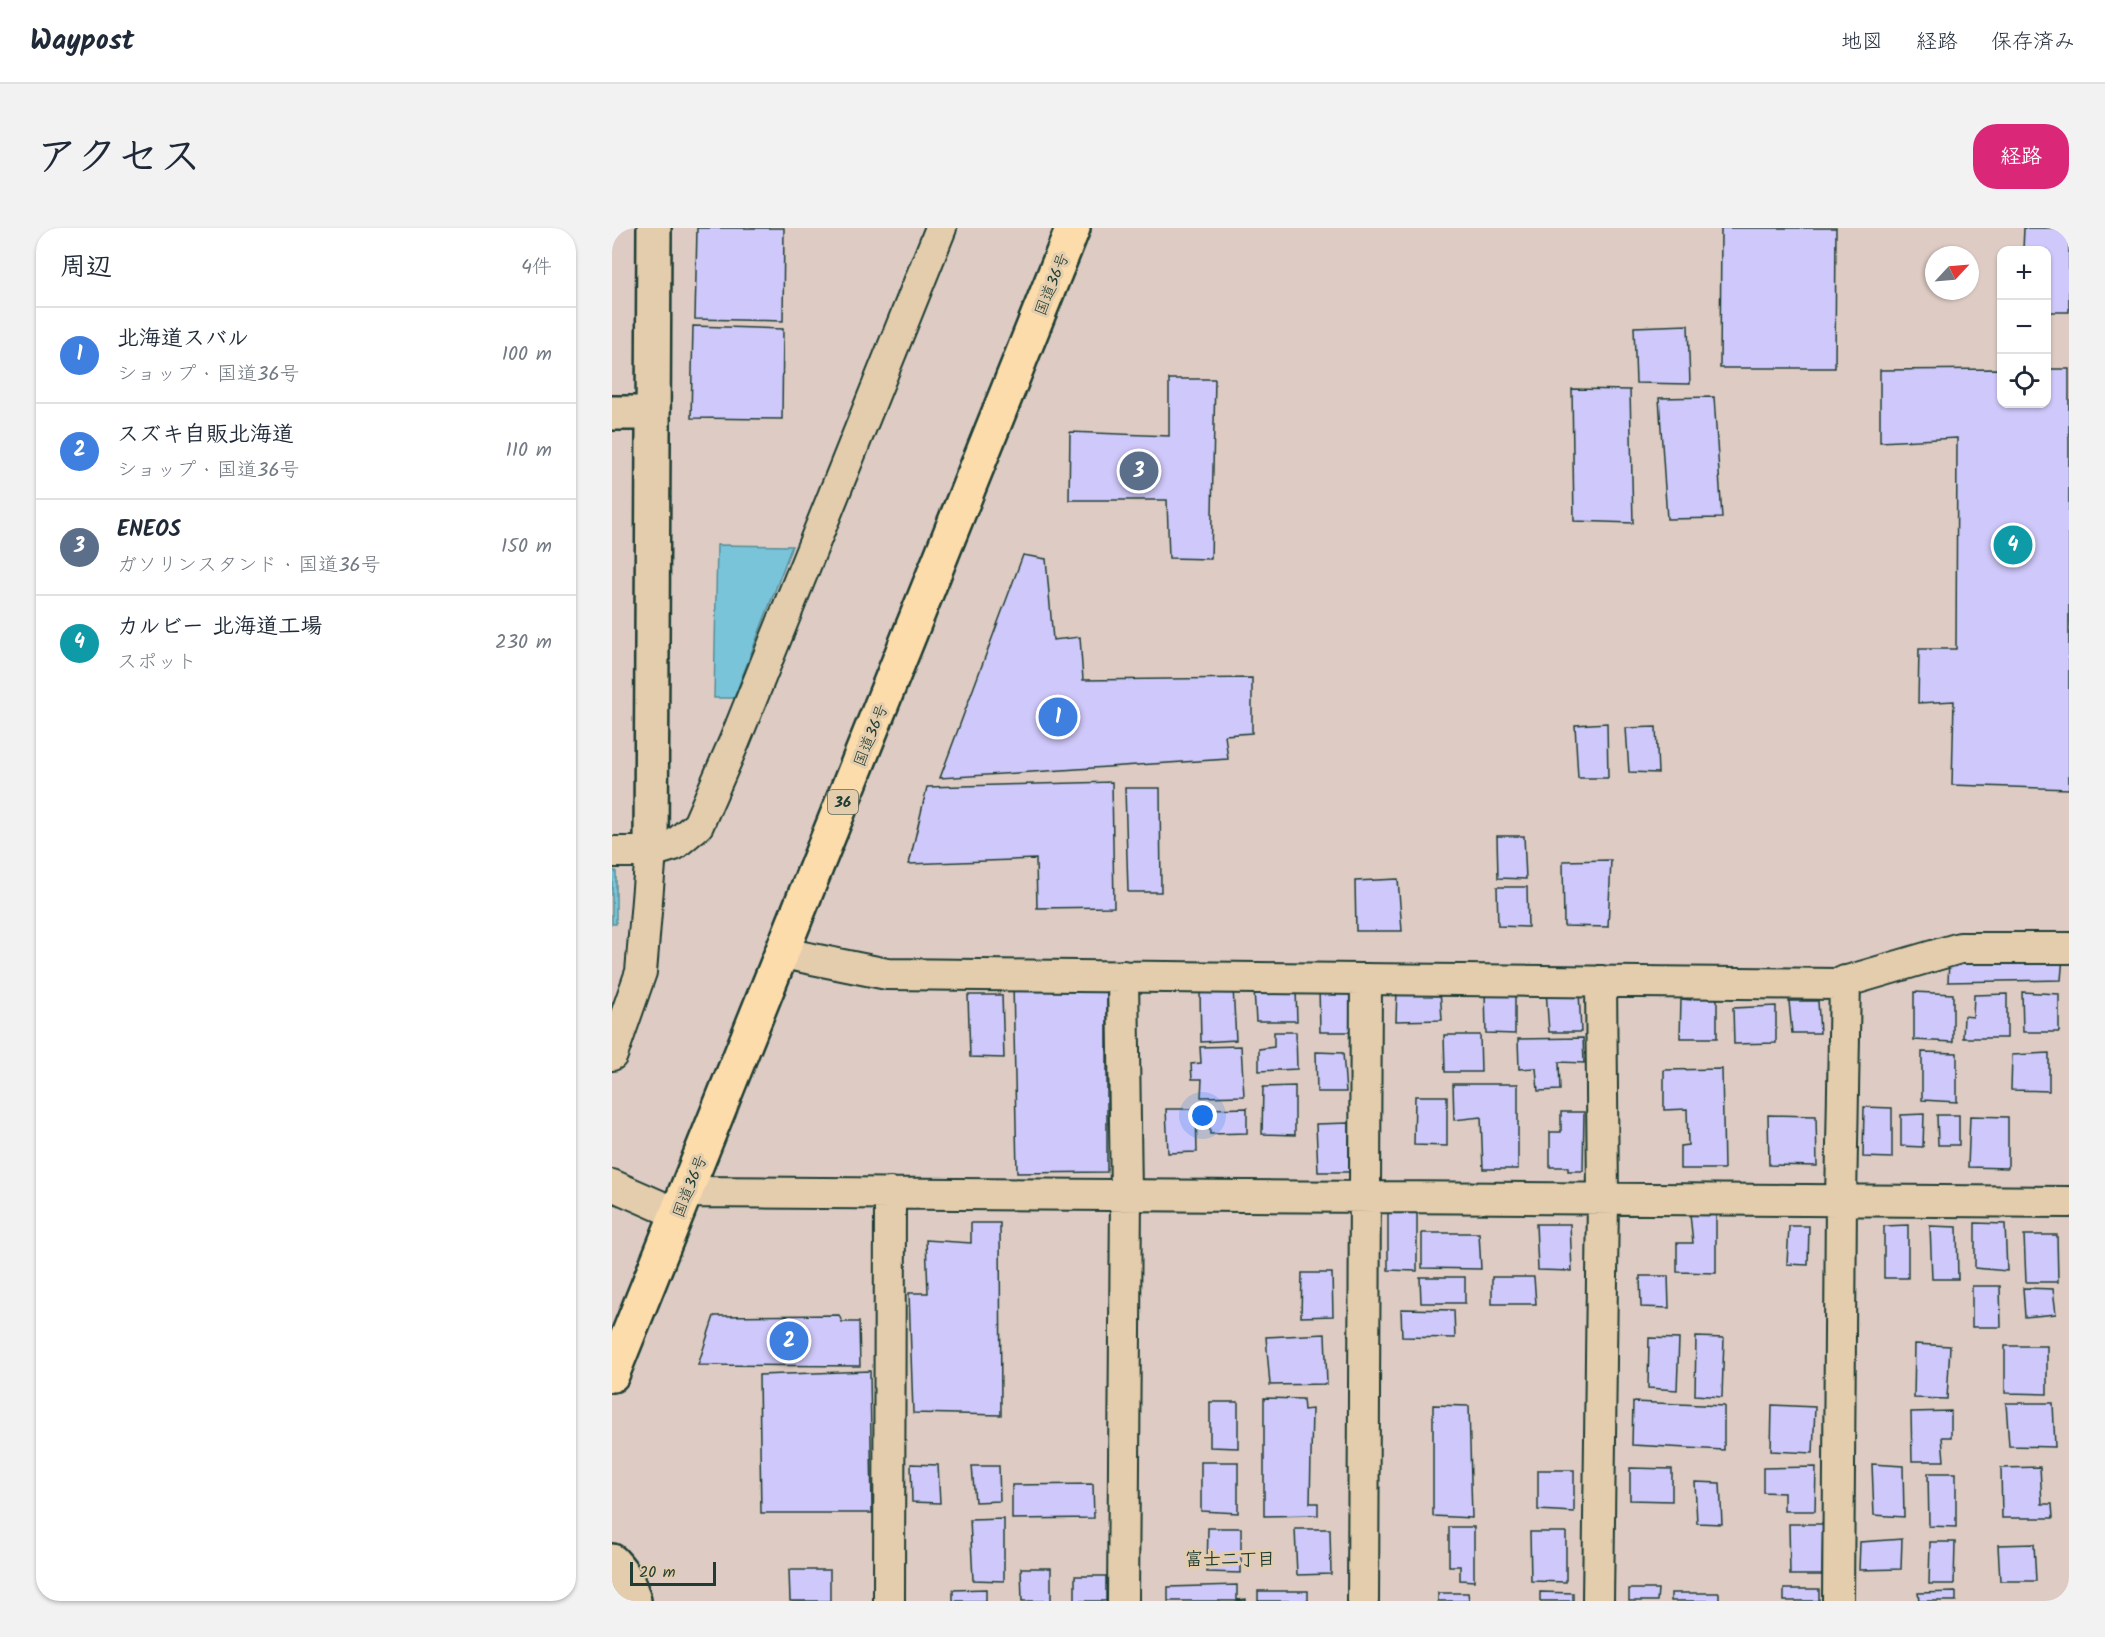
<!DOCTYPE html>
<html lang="ja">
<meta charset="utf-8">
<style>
body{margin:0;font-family:Kalam,"Klee One",sans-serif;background:#f2f2f3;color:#1f2937}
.controls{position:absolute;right:18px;top:18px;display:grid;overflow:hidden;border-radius:12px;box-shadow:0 2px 4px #0004}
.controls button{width:54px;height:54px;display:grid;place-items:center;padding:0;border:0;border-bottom:2px solid #e0e1e3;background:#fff;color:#1f2937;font:30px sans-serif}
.compass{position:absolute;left:1313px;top:18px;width:54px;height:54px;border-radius:50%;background:#fff;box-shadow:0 2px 4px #0004;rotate:64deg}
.scale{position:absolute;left:18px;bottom:15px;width:86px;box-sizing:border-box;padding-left:6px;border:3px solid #1f3d34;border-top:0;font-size:16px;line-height:21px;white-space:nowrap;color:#1f3d34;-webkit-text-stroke:4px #e4cdad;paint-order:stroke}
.you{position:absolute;left:591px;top:888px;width:21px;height:21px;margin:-15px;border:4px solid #fff;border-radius:50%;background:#1a73e8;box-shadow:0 0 0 9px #1a73e833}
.badge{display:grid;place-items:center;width:39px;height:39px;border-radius:50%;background:#db2777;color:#fff;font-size:20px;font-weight:700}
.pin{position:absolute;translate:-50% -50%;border:3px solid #fff;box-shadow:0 2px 6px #0006}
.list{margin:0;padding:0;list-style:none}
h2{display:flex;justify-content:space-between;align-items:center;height:78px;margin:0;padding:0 24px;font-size:26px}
h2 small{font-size:20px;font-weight:400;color:#747a83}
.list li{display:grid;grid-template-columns:39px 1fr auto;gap:18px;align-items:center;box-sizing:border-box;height:96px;padding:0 24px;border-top:2px solid #e0e1e3}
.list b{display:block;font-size:22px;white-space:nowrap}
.list p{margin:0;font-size:20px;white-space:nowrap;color:#747a83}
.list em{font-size:20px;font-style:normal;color:#747a83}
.icon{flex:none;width:33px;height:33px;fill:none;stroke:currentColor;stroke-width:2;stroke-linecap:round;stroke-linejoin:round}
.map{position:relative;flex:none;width:1457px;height:1373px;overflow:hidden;border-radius:24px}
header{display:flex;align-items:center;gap:36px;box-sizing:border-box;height:84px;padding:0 30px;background:#fff;border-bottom:2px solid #e0e1e3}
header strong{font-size:28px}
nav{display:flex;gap:33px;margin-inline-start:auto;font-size:21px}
.intro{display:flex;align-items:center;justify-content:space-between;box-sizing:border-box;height:144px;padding:0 36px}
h1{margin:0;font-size:42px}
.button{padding:15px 27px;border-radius:24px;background:#db2777;color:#fff;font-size:21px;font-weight:700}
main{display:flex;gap:36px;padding:0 36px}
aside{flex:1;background:#fff;border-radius:24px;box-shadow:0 2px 4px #0004}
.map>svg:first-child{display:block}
.water{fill:#7ac4da;stroke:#568e98;stroke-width:1.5}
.building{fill:#cfc8fa;stroke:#1f3d34;stroke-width:1.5}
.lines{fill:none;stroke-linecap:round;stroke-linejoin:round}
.minor-casing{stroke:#1f3d34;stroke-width:34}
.tertiary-casing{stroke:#1f3d34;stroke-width:38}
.trunk-casing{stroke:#1f3d34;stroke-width:38}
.minor{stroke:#e4cdad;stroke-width:30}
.tertiary{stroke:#e4cdad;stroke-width:33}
.trunk{stroke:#fddcac;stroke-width:33}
.labels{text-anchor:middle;stroke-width:6;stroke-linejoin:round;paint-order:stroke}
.shield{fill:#e4cdad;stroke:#5a6858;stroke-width:1.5}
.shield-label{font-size:15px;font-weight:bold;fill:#1f3d34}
.street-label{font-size:16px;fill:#1f3d34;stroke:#e4cdad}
.neighbourhood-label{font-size:18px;font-weight:bold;fill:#1f3d34;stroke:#e4cdad}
</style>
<header>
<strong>Waypost</strong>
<nav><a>地図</a><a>経路</a><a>保存済み</a></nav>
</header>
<div class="intro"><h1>アクセス</h1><a class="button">経路</a></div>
<main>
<aside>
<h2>周辺<small>4件</small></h2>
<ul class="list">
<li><span class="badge" style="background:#3f7fe0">1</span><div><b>北海道スバル</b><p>ショップ · 国道36号</p></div><em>100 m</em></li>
<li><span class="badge" style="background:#3f7fe0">2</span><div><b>スズキ自販北海道</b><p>ショップ · 国道36号</p></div><em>110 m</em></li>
<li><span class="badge" style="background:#5c6f8a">3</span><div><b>ENEOS</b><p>ガソリンスタンド · 国道36号</p></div><em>150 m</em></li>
<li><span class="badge" style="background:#0f9aa8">4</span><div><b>カルビー 北海道工場</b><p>スポット</p></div><em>230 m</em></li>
</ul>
</aside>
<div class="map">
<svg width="1457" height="1373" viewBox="0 0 1457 1373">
<rect width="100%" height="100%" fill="#deccc4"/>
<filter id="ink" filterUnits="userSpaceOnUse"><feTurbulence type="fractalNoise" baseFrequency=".0167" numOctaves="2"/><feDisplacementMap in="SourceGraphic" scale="12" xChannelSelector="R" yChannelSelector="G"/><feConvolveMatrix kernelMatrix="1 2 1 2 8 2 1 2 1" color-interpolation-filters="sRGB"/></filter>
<g filter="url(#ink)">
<path class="water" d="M105,317L180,318L122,470H102Z
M0,643H4V696H0Z"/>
<path class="building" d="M85,0H172L171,93L83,91Z
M1109,0H1224L1223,140H1108Z
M1412,0H1457V84H1434V22H1411Z
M1076,97L1078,156L1024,155L1022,99Z
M81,98L171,101L170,191L79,190Z
M1390,141V176H1434V141H1457V561L1340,557L1342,473L1306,475L1307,421H1344L1345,210L1268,214V142Z
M557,151H603L599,331L557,330L555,272H457L458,204L557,208Z
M960,161L1018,162L1021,295L962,293Z
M1102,169L1110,290L1055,291L1047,170Z
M411,327L434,331L441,412L468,409L471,452L640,450V505L613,507L616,531L328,550Z
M995,495L996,550H966L963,497Z
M1044,499L1046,545L1017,544L1014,500Z
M500,554L502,679L425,680L424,631L297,636L315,559Z
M513,560H548L549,664H516Z
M885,608H912L914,651L886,650Z
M999,632L996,699L952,698L951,633Z
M786,651L790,703H744L743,653Z
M885,659H915L916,699L886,698Z
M1451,729L1449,752L1336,754L1337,733Z
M495,755V944L405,945L401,756Z
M707,759H739L740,804H708Z
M621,760L624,812L589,814L588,763Z
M785,761H828L830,792L784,793Z
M642,762H684L685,793H644Z
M873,762L903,763V806L874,805Z
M934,762L967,763L969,804H937Z
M1078,763L1105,764V810H1068L1069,771L1079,772Z
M1302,764L1341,766V814L1302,812Z
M1410,764L1447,766V804H1411Z
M1395,766V810H1351L1352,788L1361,789L1362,767Z
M356,767H390L392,830L358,829Z
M1177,773H1206L1208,805H1180Z
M1164,778V815L1122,816L1121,780Z
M662,804H684L685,841L647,843V821L662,819Z
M832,807H868L869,844H833Z
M971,810L972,835L947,834L948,862L926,863L924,840L907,841L906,811Z
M629,818L632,868L589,869L590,851H580L579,836L589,835L588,819Z
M704,824L731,825L734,864H705Z
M1310,824L1345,825V874L1310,872Z
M1437,825V863L1399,862L1400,827Z
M1110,841L1112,941H1068V918L1076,917L1075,881L1052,882V842Z
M841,856H906V941H871L869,889L842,892Z
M683,858V907L650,906L651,859Z
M803,868H835V918L802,917Z
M1252,879L1280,880V930L1251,929Z
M635,880V905L598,906L597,881Z
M554,881H584L585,924L556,925Z
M949,884H972L971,943H956V939H938V904H949Z
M1312,886L1311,919L1289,918V887Z
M1156,887L1204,888L1205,938L1157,937Z
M1325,887H1347V917H1326Z
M1358,888L1396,889V940L1356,939Z
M737,895V944H706L704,896Z
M776,983H805V1043L776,1042Z
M1078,986H1104V1045L1065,1044V1015H1081Z
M359,995H388L389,1187L301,1185L297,1065H316L314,1012L359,1015Z
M1363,995L1393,996L1395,1043L1363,1040Z
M924,996H958L960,1043L926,1042Z
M1296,997V1050H1272V998Z
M1177,998H1197L1196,1037L1175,1036Z
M1318,998L1345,999L1346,1051H1320Z
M810,1005H867L869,1041L810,1040Z
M1412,1007H1445L1446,1054H1414Z
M690,1045H720L721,1088L689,1089Z
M1028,1048H1056L1057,1080L1029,1079Z
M808,1049H853V1075H809Z
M880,1049H922L924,1076H880Z
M1360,1058H1388L1389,1099H1360Z
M1411,1060L1441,1061L1444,1086L1413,1089Z
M789,1081L842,1082L843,1110L790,1109Z
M227,1087L230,1094H247L248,1138L86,1137L102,1088Z
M713,1106L715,1156L658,1157L654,1109Z
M1084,1109L1112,1110L1110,1169L1083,1167Z
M1037,1110L1067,1111L1065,1162L1036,1160Z
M1303,1116L1338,1118L1335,1171L1302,1170Z
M1393,1118H1435V1166L1393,1165Z
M258,1143L260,1285H149L147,1147Z
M652,1170L691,1171L692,1182L700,1181L698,1275H706V1287L652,1288Z
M598,1174H626V1220L598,1219Z
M1021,1174L1112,1178V1222L1020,1217Z
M1394,1175H1441L1443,1219L1397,1218Z
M821,1177L857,1178L860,1290L821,1288Z
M1160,1177L1203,1179L1201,1225L1159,1223Z
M1339,1183V1209H1330L1332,1233H1300L1299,1184Z
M589,1234H626V1285L589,1283Z
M299,1236L326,1237L328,1275L300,1274Z
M1260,1236L1291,1238L1292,1289L1262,1287Z
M360,1238H387L388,1273L363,1274Z
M1204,1239L1203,1283H1172V1265L1151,1264V1240Z
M1428,1239L1430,1276H1440L1441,1290H1390L1389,1240Z
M1018,1240L1060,1241V1273L1018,1272Z
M926,1242H962V1284L926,1282Z
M1316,1245H1344V1299L1317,1298Z
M1083,1254L1108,1255L1110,1296L1085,1295Z
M481,1256L482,1290L400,1291V1257Z
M392,1291V1353L361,1352L358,1292Z
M1177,1296H1211L1210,1347H1178Z
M837,1299H862V1353L848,1352V1338H837Z
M596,1300H629V1345L595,1344Z
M683,1301H718L719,1346L685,1347Z
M918,1304H954V1354L919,1353Z
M1290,1311L1289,1341L1247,1342L1248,1314Z
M1318,1314H1343L1342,1356H1317Z
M1422,1316L1424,1353H1388L1386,1317Z
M409,1340H439V1373H410Z
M177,1342H218V1373H178Z
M463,1348H494V1373H463Z
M625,1357V1372L634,1371V1373H556V1359Z
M374,1361V1373H341V1362Z
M1017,1361H1046L1045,1373H1017Z
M1172,1361H1207V1373H1172Z
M646,1363H696V1373H646Z
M928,1364L961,1365V1373H928Z
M1344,1364V1373H1307L1306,1365Z
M826,1365H856L857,1373H826Z
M1059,1365H1107V1373H1059Z"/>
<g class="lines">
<g class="minor-casing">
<path id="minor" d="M0,624H39L62,617L86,597L123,512L329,0
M171,725L275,746L1225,756L1348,720H1457
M0,827L29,744L39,624
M0,957L66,986
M75,964L1457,974
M277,1373L278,965
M511,1373L514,967L511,748
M751,1373L754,751
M986,1373L991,970L989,753
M1226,1373L1229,972L1233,753"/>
</g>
<g class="tertiary-casing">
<path id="tertiary" d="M0,185H40
M39,624L42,0
M0,1333C12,1346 18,1356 22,1373"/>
</g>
<g class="trunk-casing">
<path id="trunk" d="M0,1147L461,0"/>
</g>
<use href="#minor" class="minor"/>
<use href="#tertiary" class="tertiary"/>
<use href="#trunk" class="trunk"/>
</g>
</g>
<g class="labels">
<rect class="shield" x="216" y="562" width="30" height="24" rx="4.5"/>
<g class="shield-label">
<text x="231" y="579">36</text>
</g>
<g class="street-label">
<text transform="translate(439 56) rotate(-68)" y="6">国道36号</text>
<text transform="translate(258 507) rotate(-68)" y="6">国道36号</text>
<text transform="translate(77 958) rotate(-68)" y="6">国道36号</text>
</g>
<g class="neighbourhood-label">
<text x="618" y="1337">富士二丁目</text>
</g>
</g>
</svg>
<div class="controls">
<button>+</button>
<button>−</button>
<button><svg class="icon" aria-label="locate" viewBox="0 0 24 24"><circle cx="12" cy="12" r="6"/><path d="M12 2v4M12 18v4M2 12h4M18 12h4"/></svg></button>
</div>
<svg class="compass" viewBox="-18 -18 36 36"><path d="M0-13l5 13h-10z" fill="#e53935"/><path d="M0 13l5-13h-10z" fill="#747a83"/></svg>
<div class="scale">20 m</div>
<div class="you"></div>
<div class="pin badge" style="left:446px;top:489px;background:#3f7fe0">1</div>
<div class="pin badge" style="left:177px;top:1113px;background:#3f7fe0">2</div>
<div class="pin badge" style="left:527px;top:243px;background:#5c6f8a">3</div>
<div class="pin badge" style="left:1401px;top:317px;background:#0f9aa8">4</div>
</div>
</main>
